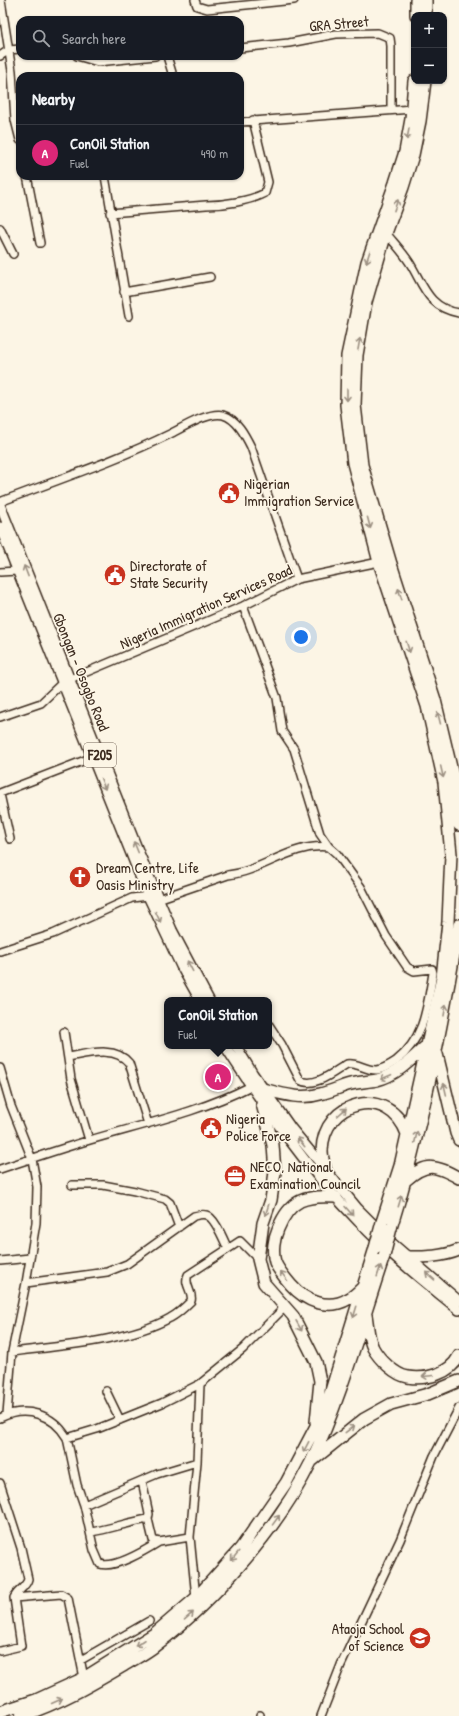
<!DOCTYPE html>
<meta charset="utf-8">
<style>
body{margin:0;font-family:"Patrick Hand",sans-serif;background:#242831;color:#f1f3f6}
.controls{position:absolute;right:12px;top:12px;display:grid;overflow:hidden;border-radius:8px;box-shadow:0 1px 3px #0004}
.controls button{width:36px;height:36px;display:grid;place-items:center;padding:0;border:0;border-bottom:1px solid #363941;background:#171b24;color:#f1f3f6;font:20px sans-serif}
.you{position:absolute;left:301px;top:637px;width:14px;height:14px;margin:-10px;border:3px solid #fff;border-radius:50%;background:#1a73e8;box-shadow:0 0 0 6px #1a73e833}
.badge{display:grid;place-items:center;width:26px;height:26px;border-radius:50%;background:#db2777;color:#fff;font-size:13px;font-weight:700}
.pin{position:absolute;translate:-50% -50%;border:2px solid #fff;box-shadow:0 1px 4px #0006}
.popup{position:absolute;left:164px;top:997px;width:108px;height:52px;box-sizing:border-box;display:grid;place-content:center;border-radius:8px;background:#171b24;filter:drop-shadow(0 1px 3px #0005);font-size:13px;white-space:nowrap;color:#9ea1a6}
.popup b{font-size:15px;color:#f1f3f6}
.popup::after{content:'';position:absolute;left:50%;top:100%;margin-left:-8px;border:8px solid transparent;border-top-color:#171b24}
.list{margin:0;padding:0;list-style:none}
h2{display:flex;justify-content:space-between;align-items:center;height:52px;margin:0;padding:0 16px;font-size:17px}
h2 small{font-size:13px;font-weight:400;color:#9ea1a6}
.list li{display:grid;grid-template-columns:26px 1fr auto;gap:12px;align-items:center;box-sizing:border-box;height:56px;padding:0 16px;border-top:1px solid #363941}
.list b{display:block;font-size:15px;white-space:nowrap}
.list p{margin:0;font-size:13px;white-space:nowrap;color:#9ea1a6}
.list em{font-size:13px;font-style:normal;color:#9ea1a6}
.icon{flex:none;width:22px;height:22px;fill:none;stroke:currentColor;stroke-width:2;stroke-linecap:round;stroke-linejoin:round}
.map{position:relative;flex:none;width:459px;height:1716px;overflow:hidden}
.search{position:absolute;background:#171b24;box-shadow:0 1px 3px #0004;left:16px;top:16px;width:228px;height:44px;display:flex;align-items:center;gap:10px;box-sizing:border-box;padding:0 14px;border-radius:12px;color:#9ea1a6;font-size:15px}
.panel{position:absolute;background:#171b24;box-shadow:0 1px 3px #0004;left:16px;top:72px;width:228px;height:108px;border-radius:12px}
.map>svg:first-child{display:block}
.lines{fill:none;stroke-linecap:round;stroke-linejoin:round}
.minor-casing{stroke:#3b2a1e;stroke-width:10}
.major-casing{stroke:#3b2a1e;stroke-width:12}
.highway-casing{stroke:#3b2a1e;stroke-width:14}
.minor{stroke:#fcf5e5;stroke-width:7}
.major{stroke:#fcf5e5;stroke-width:9}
.highway{stroke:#fcf5e5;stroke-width:11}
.highway-bridge-casing{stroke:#3b2a1e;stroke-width:14;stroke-linecap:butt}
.highway-bridge{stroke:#fcf5e5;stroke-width:11}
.oneway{stroke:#9c9082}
.labels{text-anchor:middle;stroke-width:3.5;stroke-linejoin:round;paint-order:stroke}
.shield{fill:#fcf5e5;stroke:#75675a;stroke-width:1}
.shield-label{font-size:14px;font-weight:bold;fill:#3b2a1e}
.street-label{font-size:15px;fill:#3b2a1e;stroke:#fcf5e5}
.poi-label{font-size:15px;fill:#3b2a1e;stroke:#fcf5e5;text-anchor:start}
</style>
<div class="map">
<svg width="459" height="1716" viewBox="0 0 459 1716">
<rect width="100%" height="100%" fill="#fcf5e5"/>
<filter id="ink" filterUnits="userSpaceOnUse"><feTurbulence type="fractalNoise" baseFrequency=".025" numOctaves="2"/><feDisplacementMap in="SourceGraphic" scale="8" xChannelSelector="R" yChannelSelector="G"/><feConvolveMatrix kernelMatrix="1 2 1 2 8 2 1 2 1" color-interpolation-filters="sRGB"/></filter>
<g filter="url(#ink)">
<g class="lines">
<g class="minor-casing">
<path id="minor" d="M1,0L12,71L15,120L20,140
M195,0L197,6L207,9L294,0
M240,48L289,43L336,34L378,33L390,38L391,46V110
M9,50L20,49
M0,56L9,50
M77,56L98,62L155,56
M167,56L173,76
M240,122L412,109
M27,176L40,243
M105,176L129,316
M110,213L206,205C224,205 250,201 265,193L268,182L253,120
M0,228L13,254
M386,233C394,243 404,253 411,265C424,287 429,308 459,313
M124,292L210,277
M0,502C57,480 115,461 170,434C182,428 209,411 223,415C237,419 245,435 251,447L297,579
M0,572L17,571
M243,606L277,698L282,731L294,749L320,834L329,847L337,854L361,887L386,936L407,967L414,971L432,969L433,973C427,1007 425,1038 396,1061C390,1065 384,1069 377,1070C366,1071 357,1062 347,1064C335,1071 314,1089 300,1080L282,1045L269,1025
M0,717L41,703L63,682L243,606L297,579L379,562
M0,793L93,757
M0,794L10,839
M158,899L228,875C264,871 290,843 329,847
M0,951L53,934L132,898L148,896
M64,1032L71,1079L89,1140
M68,1057C87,1054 115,1045 129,1063L148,1124
M0,1068L11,1106L32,1159L37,1187L36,1223L26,1283L12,1352L7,1414
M0,1169C30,1159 60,1149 90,1140C144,1124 200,1112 251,1086
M72,1185H103L135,1191L165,1199L170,1203L179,1227
M0,1261L30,1258
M26,1283L107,1272L127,1264L194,1216C198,1215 203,1214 206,1215C215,1217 224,1241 228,1249
M12,1352C59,1346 129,1341 170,1318C178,1314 185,1307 191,1301C194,1292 183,1285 188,1275L240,1241L258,1259
M106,1391L120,1420
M0,1418C25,1405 53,1414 67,1438L77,1485L84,1505L94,1550L100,1564C115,1569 146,1550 159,1542
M67,1438L97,1429L162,1403L200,1384L243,1349L285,1307
M142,1481L149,1514L148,1519L153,1540L159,1542L190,1537
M0,1483L21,1548L28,1579C26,1588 17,1590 14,1598L21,1646L0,1651
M84,1505L157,1474L197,1462
M91,1532C110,1529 129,1522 148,1519
M14,1598L61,1594L68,1598L84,1678
M196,1598L190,1537L197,1462L200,1384
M81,1660L149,1621
M260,1715V1716
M321,1716L341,1665L400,1540L434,1456L459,1408"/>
</g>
<g class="major-casing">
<path id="major" d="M0,505L139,853L172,930L209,1000
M0,527L148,896L181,966L200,1000
M225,1046C265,1108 307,1169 359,1222C389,1254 425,1282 459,1310
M236,1046L253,1074L291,1128L358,1209L393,1244L459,1301"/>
</g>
<g class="highway-casing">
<path id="highway" d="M416,15V0
M426,15V0
M425,81L420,121L413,155L403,187L386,233L366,302L357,355L355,405L362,465L391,564L435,700L454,780L459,825
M437,1054L456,1133L459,1140
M263,1089C282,1094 301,1100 320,1094C329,1092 338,1088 347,1085C356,1082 367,1082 377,1080C397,1075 412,1059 427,1045
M262,1104L273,1145L275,1172L271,1200L263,1223L258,1259L264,1283L293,1316L316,1362L320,1381L316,1422
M326,1173C325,1166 322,1158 322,1151C323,1100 389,1084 407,1134
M406,1180C427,1162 435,1165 459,1178
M336,1197C306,1195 290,1199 278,1229C274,1238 272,1252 275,1262C278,1270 285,1278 291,1285C305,1301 328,1311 348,1299C353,1297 358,1292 362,1288
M382,1222L400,1166L442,978L448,922L451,854L444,782L427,706L379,562L353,463L346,405L347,356L367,262L395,183L405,152L411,119L414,81
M391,1228C422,1129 442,1027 459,925
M408,1257C426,1257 442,1257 459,1250
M366,1315C368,1326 368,1338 373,1348C379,1359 395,1375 408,1377C426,1380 450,1374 459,1356
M313,1460L364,1419L391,1404L428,1394L459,1381
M0,1712L36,1700L84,1678L154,1634L196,1598L241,1548L286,1483L326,1407L375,1248
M21,1716C58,1704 91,1685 123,1666C134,1659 145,1654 155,1646C214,1601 278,1529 311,1462C342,1396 361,1324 384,1256"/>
</g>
<use href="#minor" class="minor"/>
<use href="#major" class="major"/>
<use href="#highway" class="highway"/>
<g class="highway-bridge-casing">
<path id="highway-bridge" d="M375,1248L382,1222
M384,1256L391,1228"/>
</g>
<use href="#highway-bridge" class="highway-bridge"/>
</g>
<defs><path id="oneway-shaft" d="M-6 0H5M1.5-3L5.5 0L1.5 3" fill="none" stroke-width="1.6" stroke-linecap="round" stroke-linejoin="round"/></defs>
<g class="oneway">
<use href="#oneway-shaft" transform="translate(408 134) rotate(101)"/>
<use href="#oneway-shaft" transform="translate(396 205) rotate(-70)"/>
<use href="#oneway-shaft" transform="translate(368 257) rotate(108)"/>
<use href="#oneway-shaft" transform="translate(359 344) rotate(-80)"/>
<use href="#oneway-shaft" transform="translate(347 395) rotate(90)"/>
<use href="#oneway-shaft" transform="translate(369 523) rotate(75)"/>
<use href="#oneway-shaft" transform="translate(26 571) rotate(-111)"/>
<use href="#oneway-shaft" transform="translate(400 594) rotate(-108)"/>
<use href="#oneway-shaft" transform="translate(408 647) rotate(72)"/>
<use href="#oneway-shaft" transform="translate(439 718) rotate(-104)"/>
<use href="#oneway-shaft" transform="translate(442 772) rotate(77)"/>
<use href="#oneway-shaft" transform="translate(103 784) rotate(68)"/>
<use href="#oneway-shaft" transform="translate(136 847) rotate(-112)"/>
<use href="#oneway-shaft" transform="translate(158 917) rotate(65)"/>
<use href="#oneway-shaft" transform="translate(190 966) rotate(-117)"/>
<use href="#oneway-shaft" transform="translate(445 1010) rotate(-80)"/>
<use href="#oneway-shaft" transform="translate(386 1077) rotate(157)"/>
<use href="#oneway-shaft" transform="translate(445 1089) rotate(-103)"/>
<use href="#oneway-shaft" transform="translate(342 1112) rotate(-42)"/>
<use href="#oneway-shaft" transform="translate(416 1137) rotate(-77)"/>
<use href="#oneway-shaft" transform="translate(301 1142) rotate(-129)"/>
<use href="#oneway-shaft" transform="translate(400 1201) rotate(-73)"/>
<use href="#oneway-shaft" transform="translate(267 1210) rotate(107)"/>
<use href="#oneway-shaft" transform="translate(349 1211) rotate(48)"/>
<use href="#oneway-shaft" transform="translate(379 1271) rotate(-72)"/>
<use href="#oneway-shaft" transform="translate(284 1276) rotate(-126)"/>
<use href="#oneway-shaft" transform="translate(430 1276) rotate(-139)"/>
<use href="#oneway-shaft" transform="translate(355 1312) rotate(107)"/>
<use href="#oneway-shaft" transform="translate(299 1326) rotate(61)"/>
<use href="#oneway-shaft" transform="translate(428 1376) rotate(175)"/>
<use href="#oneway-shaft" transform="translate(350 1429) rotate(-37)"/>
<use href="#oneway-shaft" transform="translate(306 1447) rotate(117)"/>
<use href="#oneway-shaft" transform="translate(276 1520) rotate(-54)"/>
<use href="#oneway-shaft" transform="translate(235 1556) rotate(129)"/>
<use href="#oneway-shaft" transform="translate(189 1616) rotate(-41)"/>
<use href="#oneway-shaft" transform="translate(140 1643) rotate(147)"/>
<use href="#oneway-shaft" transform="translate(57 1701) rotate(-24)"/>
</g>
</g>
<defs>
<g id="civic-disc" transform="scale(1.15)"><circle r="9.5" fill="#c8321e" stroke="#fcf5e5"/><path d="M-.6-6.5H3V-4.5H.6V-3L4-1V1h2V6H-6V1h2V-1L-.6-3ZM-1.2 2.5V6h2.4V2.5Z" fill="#fff"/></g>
<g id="church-disc" transform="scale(1.15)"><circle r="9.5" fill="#c8321e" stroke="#fcf5e5"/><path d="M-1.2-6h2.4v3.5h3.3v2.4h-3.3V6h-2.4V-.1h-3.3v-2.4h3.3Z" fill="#fff"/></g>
<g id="office-disc" transform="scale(1.15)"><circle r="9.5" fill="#c8321e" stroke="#fcf5e5"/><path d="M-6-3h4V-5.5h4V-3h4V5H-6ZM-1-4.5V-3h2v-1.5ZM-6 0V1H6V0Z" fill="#fff"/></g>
<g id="school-disc" transform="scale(1.15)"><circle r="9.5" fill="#c8321e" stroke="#fcf5e5"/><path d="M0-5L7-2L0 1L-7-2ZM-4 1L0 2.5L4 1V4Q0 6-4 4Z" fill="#fff"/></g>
</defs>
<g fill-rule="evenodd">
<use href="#civic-disc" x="229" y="493"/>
<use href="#civic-disc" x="115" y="575"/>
<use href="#church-disc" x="80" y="877"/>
<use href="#civic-disc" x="211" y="1128"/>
<use href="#office-disc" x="235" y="1176"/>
<use href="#school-disc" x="420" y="1638"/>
</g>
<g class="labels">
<rect class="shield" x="84" y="743" width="32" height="24" rx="3"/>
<g class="shield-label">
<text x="100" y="760">F205</text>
</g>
<g class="street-label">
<text transform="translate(339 24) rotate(-5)" y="5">GRA Street</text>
<text transform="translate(206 607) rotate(-24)" y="5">Nigeria Immigration Services Road</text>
<text transform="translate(81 672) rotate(68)" y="5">Gbongan - Osogbo Road</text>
</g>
<g class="poi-label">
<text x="244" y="489">Nigerian<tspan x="244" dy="17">Immigration Service</tspan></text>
<text x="130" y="571">Directorate of<tspan x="130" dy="17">State Security</tspan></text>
<text x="96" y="873">Dream Centre, Life<tspan x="96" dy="17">Oasis Ministry</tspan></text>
<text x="226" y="1124">Nigeria<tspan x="226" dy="17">Police Force</tspan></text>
<text x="250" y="1172">NECO, National<tspan x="250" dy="17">Examination Council</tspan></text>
<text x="404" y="1634" text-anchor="end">Ataoja School<tspan x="404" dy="17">of Science</tspan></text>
</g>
</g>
</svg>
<div class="controls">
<button>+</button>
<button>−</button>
</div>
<div class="you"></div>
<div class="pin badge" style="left:218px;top:1077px">A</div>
<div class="popup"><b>ConOil Station</b>Fuel</div>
<div class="search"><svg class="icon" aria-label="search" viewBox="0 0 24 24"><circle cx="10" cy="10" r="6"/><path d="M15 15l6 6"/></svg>Search here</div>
<section class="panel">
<h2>Nearby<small></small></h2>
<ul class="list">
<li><span class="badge">A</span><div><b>ConOil Station</b><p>Fuel</p></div><em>490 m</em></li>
</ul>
</section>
</div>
